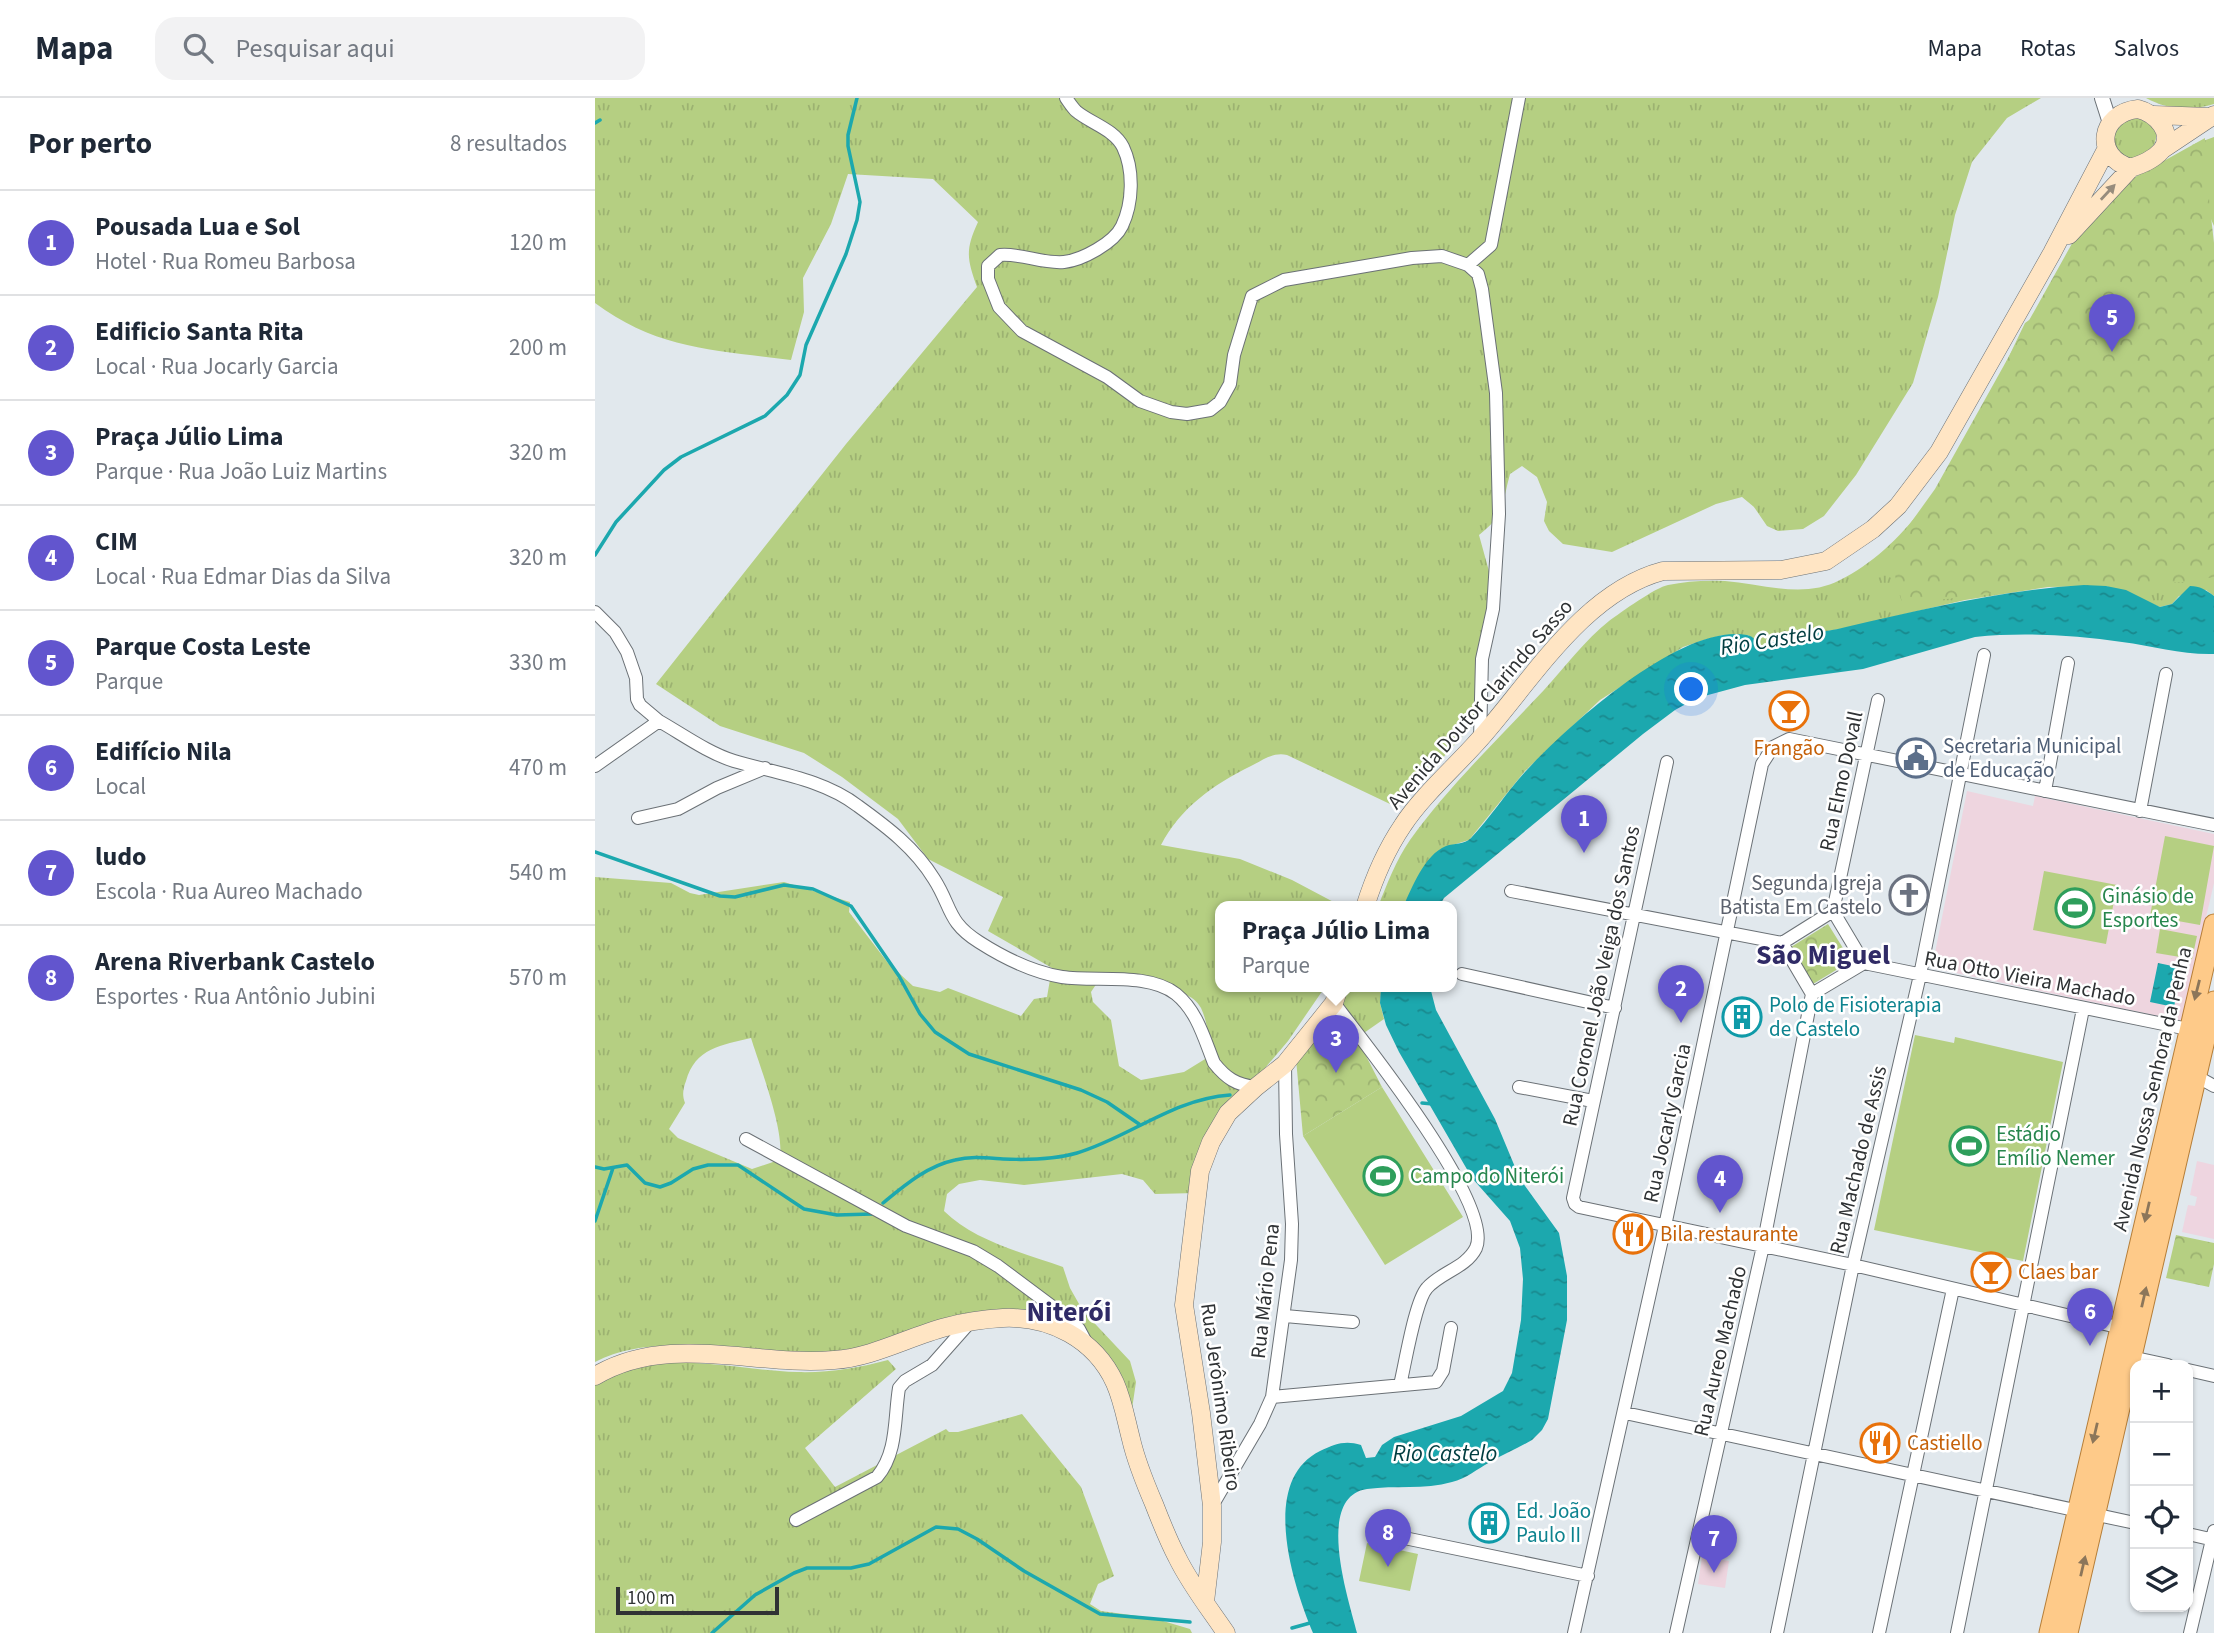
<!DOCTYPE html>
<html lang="pt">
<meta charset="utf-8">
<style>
body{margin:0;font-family:"Source Sans 3",sans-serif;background:#f2f2f3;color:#1f2937}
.controls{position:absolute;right:21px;bottom:21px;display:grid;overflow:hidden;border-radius:14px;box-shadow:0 2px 5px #0004}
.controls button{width:63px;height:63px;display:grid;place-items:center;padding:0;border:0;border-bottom:2px solid #e0e1e3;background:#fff;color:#1f2937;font:35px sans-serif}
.scale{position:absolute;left:21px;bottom:18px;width:163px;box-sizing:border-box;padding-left:7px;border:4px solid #2f3234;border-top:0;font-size:19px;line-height:24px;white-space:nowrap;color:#2f3234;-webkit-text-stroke:5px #fff;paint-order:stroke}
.you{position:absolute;left:1097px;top:592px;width:24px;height:24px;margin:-18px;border:5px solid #fff;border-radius:50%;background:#1a73e8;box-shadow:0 0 0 10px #1a73e833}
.badge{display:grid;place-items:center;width:46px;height:46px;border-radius:50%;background:#6255ce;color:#fff;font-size:23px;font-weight:700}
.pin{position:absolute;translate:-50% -58px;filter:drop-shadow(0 2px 4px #0008)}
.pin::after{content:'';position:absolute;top:37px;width:24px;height:21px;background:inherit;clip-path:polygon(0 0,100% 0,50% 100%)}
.popup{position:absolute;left:620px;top:803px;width:242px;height:91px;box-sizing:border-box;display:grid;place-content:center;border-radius:14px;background:#fff;filter:drop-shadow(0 2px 5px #0005);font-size:23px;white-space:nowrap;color:#747a83}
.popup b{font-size:26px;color:#1f2937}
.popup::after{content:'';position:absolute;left:50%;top:100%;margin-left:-14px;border:14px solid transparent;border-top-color:#fff}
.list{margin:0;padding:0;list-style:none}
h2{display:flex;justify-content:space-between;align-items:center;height:91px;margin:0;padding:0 28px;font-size:30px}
h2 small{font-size:23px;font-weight:400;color:#747a83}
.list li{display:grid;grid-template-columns:46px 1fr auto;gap:21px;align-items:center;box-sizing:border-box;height:105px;padding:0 28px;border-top:2px solid #e0e1e3}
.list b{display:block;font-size:26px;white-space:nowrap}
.list p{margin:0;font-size:23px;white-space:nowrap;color:#747a83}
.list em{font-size:23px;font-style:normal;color:#747a83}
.icon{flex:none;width:38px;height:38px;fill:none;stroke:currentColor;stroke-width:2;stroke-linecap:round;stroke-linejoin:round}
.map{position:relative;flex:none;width:1619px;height:1535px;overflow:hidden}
header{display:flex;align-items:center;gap:42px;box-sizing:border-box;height:98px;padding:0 35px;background:#fff;border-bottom:2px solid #e0e1e3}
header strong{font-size:33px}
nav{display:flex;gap:38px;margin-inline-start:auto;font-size:24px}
.search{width:490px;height:63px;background:#f2f2f3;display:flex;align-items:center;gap:18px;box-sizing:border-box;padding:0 24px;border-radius:21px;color:#747a83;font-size:26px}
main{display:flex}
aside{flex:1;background:#fff}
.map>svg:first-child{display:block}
.education{fill:#eed5df}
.medical{fill:#eed5e0}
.grass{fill:url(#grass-tufts);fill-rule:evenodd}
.park{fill:url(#park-crowns)}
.pitch{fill:#b5cf82}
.water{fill:url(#water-ripples)}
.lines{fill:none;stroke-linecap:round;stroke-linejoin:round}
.stream{stroke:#1ca8ae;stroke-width:3.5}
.minor-casing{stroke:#6b7176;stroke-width:14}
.tertiary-casing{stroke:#6b7176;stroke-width:16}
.secondary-casing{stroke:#6b7176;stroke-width:19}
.primary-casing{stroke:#b67e38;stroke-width:21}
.minor{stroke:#fff;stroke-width:12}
.tertiary{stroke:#fff;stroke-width:14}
.secondary{stroke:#ffe5c4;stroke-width:18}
.primary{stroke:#feca89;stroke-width:19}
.oneway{fill:#978c7c}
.oneway2{fill:#8c765a}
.labels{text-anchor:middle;stroke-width:5;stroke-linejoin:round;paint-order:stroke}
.street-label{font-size:21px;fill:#2f3234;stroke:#fff}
.service-label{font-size:21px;fill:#4e5e75;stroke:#fff;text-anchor:start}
.food-label{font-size:21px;fill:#c56008;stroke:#fff;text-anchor:start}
.worship-label{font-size:21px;fill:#5b616d;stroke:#fff;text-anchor:end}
.leisure-label{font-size:21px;fill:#27864d;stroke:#fff;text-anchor:start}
.culture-label{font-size:21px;fill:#0d838f;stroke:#fff;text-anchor:start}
.water-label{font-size:23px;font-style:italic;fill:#013d40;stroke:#fff}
.district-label{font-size:28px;font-weight:bold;fill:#302b66;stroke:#fff}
</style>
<header>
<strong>Mapa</strong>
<div class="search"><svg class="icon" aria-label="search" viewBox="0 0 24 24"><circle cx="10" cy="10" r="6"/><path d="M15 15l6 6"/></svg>Pesquisar aqui</div>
<nav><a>Mapa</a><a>Rotas</a><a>Salvos</a></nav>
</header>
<main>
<aside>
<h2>Por perto<small>8 resultados</small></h2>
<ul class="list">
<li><span class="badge">1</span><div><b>Pousada Lua e Sol</b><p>Hotel · Rua Romeu Barbosa</p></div><em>120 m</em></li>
<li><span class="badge">2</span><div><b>Edificio Santa Rita</b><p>Local · Rua Jocarly Garcia</p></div><em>200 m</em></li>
<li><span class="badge">3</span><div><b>Praça Júlio Lima</b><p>Parque · Rua João Luiz Martins</p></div><em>320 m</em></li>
<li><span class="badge">4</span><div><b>CIM</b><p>Local · Rua Edmar Dias da Silva</p></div><em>320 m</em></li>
<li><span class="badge">5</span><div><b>Parque Costa Leste</b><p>Parque</p></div><em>330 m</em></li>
<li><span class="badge">6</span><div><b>Edifício Nila</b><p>Local</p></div><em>470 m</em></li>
<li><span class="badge">7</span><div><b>ludo</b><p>Escola · Rua Aureo Machado</p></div><em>540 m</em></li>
<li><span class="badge">8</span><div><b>Arena Riverbank Castelo</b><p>Esportes · Rua Antônio Jubini</p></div><em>570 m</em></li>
</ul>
</aside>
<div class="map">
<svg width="1619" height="1535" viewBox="0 0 1619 1535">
<defs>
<pattern id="grass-tufts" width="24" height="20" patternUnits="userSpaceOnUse" patternTransform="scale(1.75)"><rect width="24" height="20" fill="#b5cf82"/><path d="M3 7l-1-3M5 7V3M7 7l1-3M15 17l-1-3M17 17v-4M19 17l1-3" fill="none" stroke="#9cb271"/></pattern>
<pattern id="park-crowns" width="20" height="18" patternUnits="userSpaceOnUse" patternTransform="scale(1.75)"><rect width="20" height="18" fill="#b5cf82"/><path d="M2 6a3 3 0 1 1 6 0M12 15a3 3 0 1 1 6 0" fill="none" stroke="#9cb271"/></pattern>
<pattern id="water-ripples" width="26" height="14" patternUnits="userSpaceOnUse" patternTransform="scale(1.75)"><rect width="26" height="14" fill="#1ca8ae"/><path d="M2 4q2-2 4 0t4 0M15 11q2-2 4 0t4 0" fill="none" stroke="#19898e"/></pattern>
</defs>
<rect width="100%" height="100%" fill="#e1e8ed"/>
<path class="education" d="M1372,693L1438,708L1440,698L1619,736V785L1587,923L1337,870Z
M1107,1459L1134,1463L1130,1490L1103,1486Z"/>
<path class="medical" d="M1602,1063L1619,1067V1141L1587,1134L1593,1107L1600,1108L1602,1099L1595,1097Z"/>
<path class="grass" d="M0,0H1446L1412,20L1377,64L1360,117L1343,199L1318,285L1261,377L1229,418L1208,431L1183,433L1172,428L1159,409L1147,399L1121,406L1017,454L968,446L954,433L949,423L952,404L942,379L927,368L915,376C907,405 910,417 884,437L900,495L881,623L809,703L795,706L692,657C678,654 668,662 656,668C618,687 586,709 566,747L645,761L697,782L748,809H626V889H730L693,943L653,990L616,1043L602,1095L560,1096L548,1082L527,1076L429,1087L385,1082L364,1086L352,1096L349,1113C379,1143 429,1155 468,1169L475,1190L488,1213L535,1263L541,1284L537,1311L521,1276L438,1217C364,1232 281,1256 206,1258C137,1260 65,1231 0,1264V779L76,785L95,795L104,797L189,784L255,804L254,814L293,865L318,888L345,894L353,890L426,918L439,901L452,899L457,870L393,833L408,799L333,761L303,721L247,679L209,655L125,628L61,586L251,346L382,189C372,161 370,152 383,124L338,81L253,76L236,126L208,180L209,214L196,262C121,252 63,252 0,205ZM502,885C527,887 594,884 606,910C613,925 614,942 615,958L589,974L546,982L524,968L516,922L498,904L496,894ZM156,940C164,966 192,1038 184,1062L157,1071L83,1040L74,1031L90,1005C87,997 88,991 91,983C100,950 127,947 156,940Z
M1551,0H1619V6C1595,13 1573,12 1551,0Z
M1546,18L1561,33C1563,48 1553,55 1541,62L1523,58L1517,36L1526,24Z
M1619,39V128L1604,94L1597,47Z
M1437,220L1619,305V498L1611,492L1584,498L1577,506L1565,509L1511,488L1453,489L1370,502L1250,530L1177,543L1168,549L1153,537H1128L1109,542L1088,549L1005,602L930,673L874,742L851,749L832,766L808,809H783C792,786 801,762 815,742C854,688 903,641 949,592C969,570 991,541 1014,523C1025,515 1061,489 1073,487C1091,483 1112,482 1130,483C1168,486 1209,501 1245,482C1335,438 1388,311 1430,225Z
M732,889H786L785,905L789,921L766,937Z
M293,1262L301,1271L210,1350L240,1389L351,1331L354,1334H363L427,1316L486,1389L519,1478L503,1486L495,1506L506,1513L558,1520L595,1531L597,1535H0V1283C61,1249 137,1272 202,1274C233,1275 264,1270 293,1262Z"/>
<path class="park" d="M1610,40V65L1619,145V479L1592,484L1525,487L1473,485L1352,501L1307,504L1294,455L1340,391L1484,133L1540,79Z
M1233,826L1256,863L1218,886L1196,849Z
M749,915L787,989L708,1038L701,961Z
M1581,1137L1619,1145V1166L1614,1189L1571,1180Z"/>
<path class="pitch" d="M1570,738L1619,748L1605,827L1555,818Z
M1449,773L1522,787L1511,846L1438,832Z
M1565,831L1602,838L1597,861L1561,855Z
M1320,937L1359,945L1360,939L1468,964L1428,1163L1279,1132Z
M787,989L868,1119L790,1167L708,1038Z
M772,1445L823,1456L815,1493L764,1483Z"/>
<path class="water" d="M1489,487L1511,488L1531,492L1565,509L1577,506L1595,488C1605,488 1611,492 1619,498V556C1588,557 1558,548 1527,544C1479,537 1428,534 1380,539L1268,571L1150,587L1102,600L1080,612L1048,636L849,800L844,809H808C817,790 829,757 851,748C859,745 869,747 876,740C895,720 911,695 930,674C971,629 1087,524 1152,537C1159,538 1162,545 1168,549C1192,536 1224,536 1251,529C1330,511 1408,492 1489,487Z
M1563,865L1587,870L1579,909L1555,904Z
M786,889H835L841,912L900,1021L925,1081L964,1135L972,1178V1222L953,1321L947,1332L937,1342C923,1350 909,1356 895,1364C882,1371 871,1381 857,1384C829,1392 800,1387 772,1391C719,1399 754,1503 762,1535H718C698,1487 664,1383 725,1353C740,1346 750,1342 766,1347L771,1360L780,1359L787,1347L799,1339L866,1318L908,1293L917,1275L926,1222L928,1181L925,1150L915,1123L877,1080L804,954L791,927L785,905Z"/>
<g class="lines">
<path class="stream" d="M0,25L5,22
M0,457L21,424L69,372L86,359L170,318L192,297L205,277L211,247L251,156L262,122L265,104L253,48V37L262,0
M0,754L125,798L140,799L189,787L218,791L256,808L304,878L325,916L340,934L374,956L486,992L512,1004L544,1026
M827,1005L838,1006
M0,1069L9,1071L32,1067L50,1085L65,1089L76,1085L98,1071L113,1067H143L209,1111L242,1117L277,1116
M288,1105C310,1087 332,1068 360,1062C376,1058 392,1060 408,1061C432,1062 458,1062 482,1055C535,1039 578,1001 635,997
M0,1123L18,1070
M697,1530L715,1525
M117,1535L160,1497L199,1475L212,1470H256L274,1466L341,1429L363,1431L382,1441L429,1473L505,1516L595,1524"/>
<g class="minor-casing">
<path id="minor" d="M471,0C474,4 477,9 481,13C495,25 519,31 528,49C539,72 538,105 527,128C519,145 487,162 469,164C447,166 427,155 405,157L393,168V181L404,209L427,233L512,279L545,303L576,314L592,316L615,312L625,304L635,286L639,257L657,198L689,182L817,160L847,158L873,167L883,176L887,191L901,295L904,416L898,511L887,561L885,641
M873,167L896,147L924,0
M0,514L20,534L32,554L41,580L42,601L45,607L64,623
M1072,664L978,1100L980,1106L984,1109L1258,1167L1531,1231
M0,668L64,623C87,636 113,655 139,663C180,675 228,681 263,708C292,729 320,750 339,781C357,809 352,824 384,844C409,860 437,874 467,879C501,884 553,874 581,896C602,913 609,940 619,965C631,980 641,987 661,989
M1450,693L1473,565
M1545,713L1571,576
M43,720L83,711L122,690L170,670
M916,793L1187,845
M1238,813L1269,865L1217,896L1187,845Z
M1238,813L1283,602
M1269,865L1593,931
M867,876L1020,910
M739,905C768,943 900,1107 881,1150C871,1170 846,1174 832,1190C820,1203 810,1267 805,1287
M1601,978L1619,988
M924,989L998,1003
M151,1041L311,1128L378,1153L403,1168L474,1221L484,1231L492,1246
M690,1218L758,1224
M1536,1259L1573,1267
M1593,1272L1619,1278
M677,1299L841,1284L848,1273L856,1230
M1030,1315L1540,1425
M617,1408L665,1326L677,1299L696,1162L697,1126L691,1036L690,966
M201,1422L282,1379C303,1354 299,1320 304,1290L310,1283L337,1267L376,1223
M790,1436L993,1478
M1593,1436L1619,1442
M979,1535L1070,1128L1167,666L1178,649L1194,641L1619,727
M1081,1535L1168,1148L1217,896
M1182,1535L1258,1167L1325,877L1389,557
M1284,1535L1358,1191
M1362,1535L1488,911
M1595,1535L1619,1433"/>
</g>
<g class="tertiary-casing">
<path id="tertiary" d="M1507,0L1515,25"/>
</g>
<g class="secondary-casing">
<path id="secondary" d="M1543,11C1560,15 1581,35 1566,53C1558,62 1547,66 1536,70C1498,59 1504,15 1543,11Z
M1559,17L1614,19
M1568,51L1619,17
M1474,137L1536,70
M770,809C779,780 791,752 808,727C826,699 860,669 883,643C936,584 988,494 1068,473L1186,472L1231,463L1278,431L1303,408L1344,354L1457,155L1512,50
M0,1278C74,1234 160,1269 239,1262C279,1259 313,1239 351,1229C369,1224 389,1221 408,1220C455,1218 500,1241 520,1285C528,1303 531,1322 536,1341C541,1363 550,1385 559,1406C566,1424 573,1442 582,1459C595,1486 614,1510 631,1535
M610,1504L617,1444V1408L606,1315L589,1207L605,1073L616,1044L633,1015L661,989L690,966L739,905L744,889"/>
</g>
<g class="primary-casing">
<path id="primary" d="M1454,1535L1619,826
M1473,1535L1619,903"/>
</g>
<use href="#minor" class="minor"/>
<use href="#tertiary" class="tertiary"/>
<use href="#secondary" class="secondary"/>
<use href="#primary" class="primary"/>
</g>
<defs><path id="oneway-solid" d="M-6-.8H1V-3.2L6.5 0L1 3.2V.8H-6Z" transform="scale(1.75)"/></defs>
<use class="oneway" href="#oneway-solid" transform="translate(1513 94) rotate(-47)"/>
<g class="oneway2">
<use href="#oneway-solid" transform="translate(1602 892) rotate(104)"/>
<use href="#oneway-solid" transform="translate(1552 1114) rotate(103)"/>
<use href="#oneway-solid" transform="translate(1549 1199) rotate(-77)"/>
<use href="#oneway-solid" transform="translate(1500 1335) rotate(103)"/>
<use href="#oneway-solid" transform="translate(1488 1468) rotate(-77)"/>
</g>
<defs>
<g id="bar-ring" transform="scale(2.0125)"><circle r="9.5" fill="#fff" stroke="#e8710a" stroke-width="1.5"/><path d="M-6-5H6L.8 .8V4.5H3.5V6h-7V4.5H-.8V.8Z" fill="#e8710a"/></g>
<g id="civic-ring" transform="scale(2.0125)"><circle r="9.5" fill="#fff" stroke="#5c6f8a" stroke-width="1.5"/><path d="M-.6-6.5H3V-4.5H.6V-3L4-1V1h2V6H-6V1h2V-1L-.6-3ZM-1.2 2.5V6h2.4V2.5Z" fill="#5c6f8a"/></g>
<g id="church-ring" transform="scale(2.0125)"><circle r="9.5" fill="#fff" stroke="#6b7280" stroke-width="1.5"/><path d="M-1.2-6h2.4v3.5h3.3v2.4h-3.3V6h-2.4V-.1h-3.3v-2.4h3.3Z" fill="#6b7280"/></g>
<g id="stadium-ring" transform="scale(2.0125)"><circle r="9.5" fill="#fff" stroke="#2e9e5b" stroke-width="1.5"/><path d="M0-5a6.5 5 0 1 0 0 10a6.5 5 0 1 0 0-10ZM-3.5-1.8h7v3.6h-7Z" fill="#2e9e5b"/></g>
<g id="building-ring" transform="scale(2.0125)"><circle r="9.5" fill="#fff" stroke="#0f9aa8" stroke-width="1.5"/><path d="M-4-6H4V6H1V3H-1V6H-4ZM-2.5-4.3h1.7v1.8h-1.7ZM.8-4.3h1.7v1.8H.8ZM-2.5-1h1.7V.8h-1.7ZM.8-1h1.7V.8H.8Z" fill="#0f9aa8"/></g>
<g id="restaurant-ring" transform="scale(2.0125)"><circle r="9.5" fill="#fff" stroke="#e8710a" stroke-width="1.5"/><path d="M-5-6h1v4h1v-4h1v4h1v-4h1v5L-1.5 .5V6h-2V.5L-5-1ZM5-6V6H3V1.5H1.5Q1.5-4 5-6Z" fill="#e8710a"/></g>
</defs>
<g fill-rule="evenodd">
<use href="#bar-ring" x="1194" y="613"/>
<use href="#civic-ring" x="1321" y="660"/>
<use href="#church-ring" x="1314" y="797"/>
<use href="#stadium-ring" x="1480" y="810"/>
<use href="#building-ring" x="1147" y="919"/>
<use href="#stadium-ring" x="1374" y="1048"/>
<use href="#stadium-ring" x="788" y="1078"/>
<use href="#restaurant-ring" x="1038" y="1136"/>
<use href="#bar-ring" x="1396" y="1174"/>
<use href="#restaurant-ring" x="1285" y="1345"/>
<use href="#building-ring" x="894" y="1425"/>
</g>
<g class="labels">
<g class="street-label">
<text transform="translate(885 606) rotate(-49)" y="7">Avenida Doutor Clarindo Sasso</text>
<text transform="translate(1246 683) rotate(-78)" y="7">Rua Elmo Dovall</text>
<text transform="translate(1006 878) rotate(-78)" y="7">Rua Coronel João Veiga dos Santos</text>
<text transform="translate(1435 880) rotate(11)" y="7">Rua Otto Vieira Machado</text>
<text transform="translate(1557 991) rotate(-77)" y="7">Avenida Nossa Senhora da Penha</text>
<text transform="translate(1072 1025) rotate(-78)" y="7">Rua Jocarly Garcia</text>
<text transform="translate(1263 1062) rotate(-77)" y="7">Rua Machado de Assis</text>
<text transform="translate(670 1193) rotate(-84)" y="7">Rua Mário Pena</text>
<text transform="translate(1125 1253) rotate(-77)" y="7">Rua Aureo Machado</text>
<text transform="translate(626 1299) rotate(82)" y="7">Rua Jerônimo Ribeiro</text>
</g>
<g class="service-label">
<text x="1348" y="655">Secretaria Municipal<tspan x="1348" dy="24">de Educação</tspan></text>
</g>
<g class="food-label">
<text x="1194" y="657" text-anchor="middle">Frangão</text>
<text x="1065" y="1143">Bila restaurante</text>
<text x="1423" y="1181">Claes bar</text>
<text x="1312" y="1352">Castiello</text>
</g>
<g class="worship-label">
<text x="1287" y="792">Segunda Igreja<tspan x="1287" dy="24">Batista Em Castelo</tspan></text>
</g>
<g class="leisure-label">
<text x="1507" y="805">Ginásio de<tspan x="1507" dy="24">Esportes</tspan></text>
<text x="1401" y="1043">Estádio<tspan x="1401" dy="24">Emílio Nemer</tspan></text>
<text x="815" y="1085">Campo do Niterói</text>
</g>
<g class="culture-label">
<text x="1174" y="914">Polo de Fisioterapia<tspan x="1174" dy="24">de Castelo</tspan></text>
<text x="921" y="1420">Ed. João<tspan x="921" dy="24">Paulo II</tspan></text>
</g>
<g class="water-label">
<text transform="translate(1177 541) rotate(-9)" y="8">Rio Castelo</text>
<text x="850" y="1363">Rio Castelo</text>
</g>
<g class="district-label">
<text x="1228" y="866">São Miguel</text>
<text x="474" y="1223">Niterói</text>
</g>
</g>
</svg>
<div class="controls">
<button>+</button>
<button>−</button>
<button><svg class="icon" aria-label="locate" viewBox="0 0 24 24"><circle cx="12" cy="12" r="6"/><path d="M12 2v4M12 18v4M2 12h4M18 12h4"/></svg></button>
<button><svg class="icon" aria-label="layers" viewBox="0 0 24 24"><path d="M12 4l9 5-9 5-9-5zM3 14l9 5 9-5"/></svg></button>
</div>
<div class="scale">100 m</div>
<div class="you"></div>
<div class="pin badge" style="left:989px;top:755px">1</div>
<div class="pin badge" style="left:1086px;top:925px">2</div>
<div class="pin badge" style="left:741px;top:975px">3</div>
<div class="popup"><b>Praça Júlio Lima</b>Parque</div>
<div class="pin badge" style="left:1125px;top:1115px">4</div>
<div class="pin badge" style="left:1517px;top:254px">5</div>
<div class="pin badge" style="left:1495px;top:1248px">6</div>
<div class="pin badge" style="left:1119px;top:1475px">7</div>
<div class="pin badge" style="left:793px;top:1469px">8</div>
</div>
</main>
